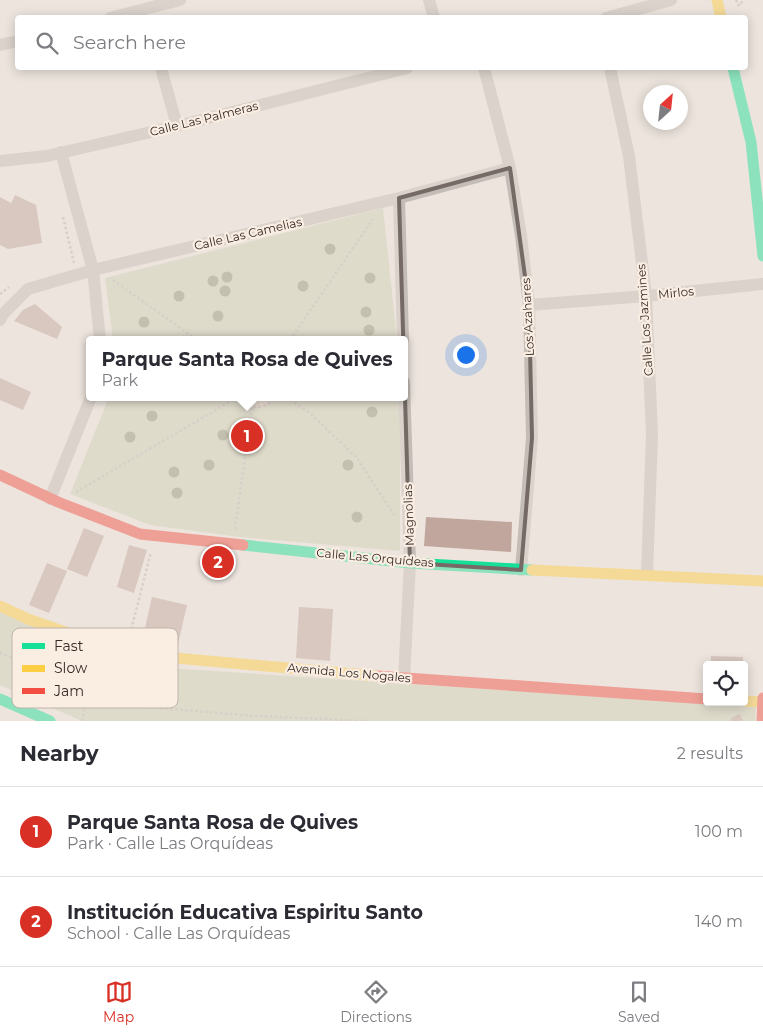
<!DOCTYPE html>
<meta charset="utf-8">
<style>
body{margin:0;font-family:Montserrat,sans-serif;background:#f7f7f7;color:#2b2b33}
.controls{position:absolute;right:15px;bottom:15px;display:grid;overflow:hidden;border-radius:5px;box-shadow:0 2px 12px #0003}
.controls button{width:45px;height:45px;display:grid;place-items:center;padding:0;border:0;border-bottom:1px solid #e1e1e2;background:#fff;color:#2b2b33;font:25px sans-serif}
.compass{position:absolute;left:643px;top:85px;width:45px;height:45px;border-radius:50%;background:#fff;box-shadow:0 2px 12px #0003;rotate:27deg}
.you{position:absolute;left:465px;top:354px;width:18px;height:18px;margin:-12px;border:4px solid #fff;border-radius:50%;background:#1a73e8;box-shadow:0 0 0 8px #1a73e833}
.badge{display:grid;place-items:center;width:32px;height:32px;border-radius:50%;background:#d93025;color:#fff;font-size:16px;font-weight:700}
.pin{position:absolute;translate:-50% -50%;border:2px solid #fff;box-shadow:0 1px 5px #0006}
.popup{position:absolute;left:86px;top:336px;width:322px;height:65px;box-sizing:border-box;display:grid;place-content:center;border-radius:5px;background:#fff;filter:drop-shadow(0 1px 4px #0005);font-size:16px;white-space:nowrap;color:#7c7c81}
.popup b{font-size:19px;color:#2b2b33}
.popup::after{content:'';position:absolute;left:50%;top:100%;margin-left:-10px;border:10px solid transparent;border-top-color:#fff}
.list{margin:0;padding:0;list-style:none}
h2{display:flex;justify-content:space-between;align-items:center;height:65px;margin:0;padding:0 20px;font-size:21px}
h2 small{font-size:16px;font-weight:400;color:#7c7c81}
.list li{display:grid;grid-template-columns:32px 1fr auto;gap:15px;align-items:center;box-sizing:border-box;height:90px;padding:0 20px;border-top:1px solid #e1e1e2}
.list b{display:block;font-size:19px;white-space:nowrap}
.list p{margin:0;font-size:16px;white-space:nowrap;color:#7c7c81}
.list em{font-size:16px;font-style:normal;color:#7c7c81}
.icon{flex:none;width:28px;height:28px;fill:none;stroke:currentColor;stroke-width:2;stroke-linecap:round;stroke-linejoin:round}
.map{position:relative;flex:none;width:763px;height:721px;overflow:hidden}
.search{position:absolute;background:#fff;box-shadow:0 2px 12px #0003;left:15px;right:15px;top:15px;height:55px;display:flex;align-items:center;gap:12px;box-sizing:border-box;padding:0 18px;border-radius:5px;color:#7c7c81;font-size:19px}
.sheet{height:245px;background:#fff}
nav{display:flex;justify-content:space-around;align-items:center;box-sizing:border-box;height:70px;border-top:1px solid #e1e1e2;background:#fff;font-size:14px;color:#7c7c81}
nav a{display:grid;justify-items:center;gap:2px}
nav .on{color:#d93025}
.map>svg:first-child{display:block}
.green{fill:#ced1b6}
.plaza{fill:#ebdbcb}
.building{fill:#c1a69e}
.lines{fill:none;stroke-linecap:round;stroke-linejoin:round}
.path{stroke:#bdb5af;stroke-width:2.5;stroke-dasharray:2.5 2.5;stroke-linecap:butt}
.street{stroke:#c4bcb6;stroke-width:12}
.fast{stroke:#16e098;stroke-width:11}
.slow{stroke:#ffcf43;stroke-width:11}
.jam{stroke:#f24e42;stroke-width:11}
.tree{fill:#919579}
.marked{fill:none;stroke:#756a65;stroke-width:4;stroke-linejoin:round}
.labels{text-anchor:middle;stroke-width:4.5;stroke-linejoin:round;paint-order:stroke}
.street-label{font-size:12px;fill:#352925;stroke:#faeee3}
.key{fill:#faeee3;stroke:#bfb3aa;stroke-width:1}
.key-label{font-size:14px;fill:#352925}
</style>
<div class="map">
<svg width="763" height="721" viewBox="0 0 763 721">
<rect width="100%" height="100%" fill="#ece4dd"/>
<path class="green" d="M383,208L397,340H113L105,278Z
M109,397H400V551L240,537L150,525L70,494Z
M0,611L97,653L153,667L756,707L755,721H82L0,685Z"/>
<path class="plaza" d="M236,397H276L265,406L257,407H249L242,403Z"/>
<path class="building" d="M15,195L36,205L42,243L8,249L0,245V197L11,203Z
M35,304L62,327L57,339L14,321L23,310Z
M0,378L31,392L23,410L0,400Z
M426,517L512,522L511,552L424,546Z
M84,528L104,536L87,577L67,569Z
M129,545L147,550L134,593L117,587Z
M47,563L67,571L49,613L29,605Z
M152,597L187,605L178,644L143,637Z
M299,607L333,609L330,661L296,658Z
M711,656L743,657V665H719V662L711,661Z
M740,714L743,721H731V718Z"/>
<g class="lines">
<path class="path" d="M736,0L738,5L742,4L741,0
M63,217L74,263
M113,280L197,340
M0,294L9,287
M290,340L373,219
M236,397C248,409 264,411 276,397
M286,397L311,414L357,458L394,515
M76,492L236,398
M235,529L252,407
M130,634L151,552
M0,653L39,669L146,707L256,716L368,721
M100,690L118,664
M82,721L89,687"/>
<path class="street" d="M429,0L434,18
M110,18L180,0
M606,18L671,0
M0,45L18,41
M161,68L177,126
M484,68L510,168L521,236L529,305L532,438L521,570
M610,68L629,156L646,296L652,435L647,574
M61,152L93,270L100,340
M0,161L47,156L177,126L407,68
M399,198L403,340
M529,305L646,296L763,284
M0,320L3,314L28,289L93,270L399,198L510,168
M50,499L91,397
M404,678L410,563L404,382"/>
<path class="fast" d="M733,68L751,142L763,256
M243,545L410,563L532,570
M0,699L50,721"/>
<path class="slow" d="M717,0L721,18
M532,570L763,581
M0,606L28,619L103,645L164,657L377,676
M744,701L763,702"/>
<path class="jam" d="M0,475L58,502L140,534L243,545
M377,676L707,699
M762,721L763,698"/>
</g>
<g class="tree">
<circle cx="330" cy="249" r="5.5"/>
<circle cx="227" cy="277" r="5.5"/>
<circle cx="370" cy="278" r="5.5"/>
<circle cx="213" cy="281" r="5.5"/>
<circle cx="303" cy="286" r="5.5"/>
<circle cx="225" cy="291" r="5.5"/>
<circle cx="179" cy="296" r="5.5"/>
<circle cx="366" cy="312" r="5.5"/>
<circle cx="218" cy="316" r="5.5"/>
<circle cx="144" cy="322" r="5.5"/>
<circle cx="369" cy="330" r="5.5"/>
<circle cx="372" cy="412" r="5.5"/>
<circle cx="152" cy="416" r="5.5"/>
<circle cx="223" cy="435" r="5.5"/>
<circle cx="130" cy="437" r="5.5"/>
<circle cx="209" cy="465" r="5.5"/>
<circle cx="348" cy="465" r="5.5"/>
<circle cx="174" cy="472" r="5.5"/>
<circle cx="177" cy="493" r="5.5"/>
<circle cx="357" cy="517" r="5.5"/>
</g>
<path d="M0 0H763V721H0ZM510,168L529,305L532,438L521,570L410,563L399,198Z" fill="#ece4dd" fill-opacity=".55" fill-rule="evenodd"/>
<path class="marked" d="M510,168L529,305L532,438L521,570L410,563L399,198Z"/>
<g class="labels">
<g class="street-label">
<text transform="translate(204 119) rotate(-14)" y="4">Calle Las Palmeras</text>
<text transform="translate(248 234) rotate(-13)" y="4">Calle Las Camelias</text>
<text transform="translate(676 293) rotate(-6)" y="4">Mirlos</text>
<text transform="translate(528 317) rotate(-93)" y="4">Los Azahares</text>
<text transform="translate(645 320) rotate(-94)" y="4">Calle Los Jazmines</text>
<text transform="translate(409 515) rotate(-92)" y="4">Magnolias</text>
<text transform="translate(375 558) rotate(5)" y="4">Calle Las Orquídeas</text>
<text transform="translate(349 673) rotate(5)" y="4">Avenida Los Nogales</text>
</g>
</g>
<rect x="12" y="628" width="166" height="80" rx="8" class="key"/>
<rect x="22" y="643" width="23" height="6" fill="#16e098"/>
<rect x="22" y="665" width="23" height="7" fill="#ffcf43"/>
<rect x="22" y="688" width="23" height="6" fill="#f24e42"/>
<g class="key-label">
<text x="54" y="651">Fast</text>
<text x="54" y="673">Slow</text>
<text x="54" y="696">Jam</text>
</g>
</svg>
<div class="controls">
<button><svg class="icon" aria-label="locate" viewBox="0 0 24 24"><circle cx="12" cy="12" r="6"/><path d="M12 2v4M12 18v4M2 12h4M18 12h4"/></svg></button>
</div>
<svg class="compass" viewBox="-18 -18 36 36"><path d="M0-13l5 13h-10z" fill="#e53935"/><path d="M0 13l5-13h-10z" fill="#7c7c81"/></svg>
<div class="you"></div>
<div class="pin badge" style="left:247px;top:436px">1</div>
<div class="popup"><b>Parque Santa Rosa de Quives</b>Park</div>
<div class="pin badge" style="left:218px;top:562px">2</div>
<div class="search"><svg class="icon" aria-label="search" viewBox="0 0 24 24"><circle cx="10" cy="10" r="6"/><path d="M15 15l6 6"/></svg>Search here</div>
</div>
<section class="sheet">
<h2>Nearby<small>2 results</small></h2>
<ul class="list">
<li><span class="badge">1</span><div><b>Parque Santa Rosa de Quives</b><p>Park · Calle Las Orquídeas</p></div><em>100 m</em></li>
<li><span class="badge">2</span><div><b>Institución Educativa Espiritu Santo</b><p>School · Calle Las Orquídeas</p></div><em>140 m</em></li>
</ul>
</section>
<nav>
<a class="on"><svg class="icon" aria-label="map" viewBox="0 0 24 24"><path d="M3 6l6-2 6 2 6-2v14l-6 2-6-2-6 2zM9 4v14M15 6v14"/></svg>Map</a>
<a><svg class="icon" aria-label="directions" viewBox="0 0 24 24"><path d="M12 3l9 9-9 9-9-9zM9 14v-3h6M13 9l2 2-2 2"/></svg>Directions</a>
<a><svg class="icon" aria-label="saved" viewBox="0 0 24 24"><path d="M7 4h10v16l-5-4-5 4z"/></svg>Saved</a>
</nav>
